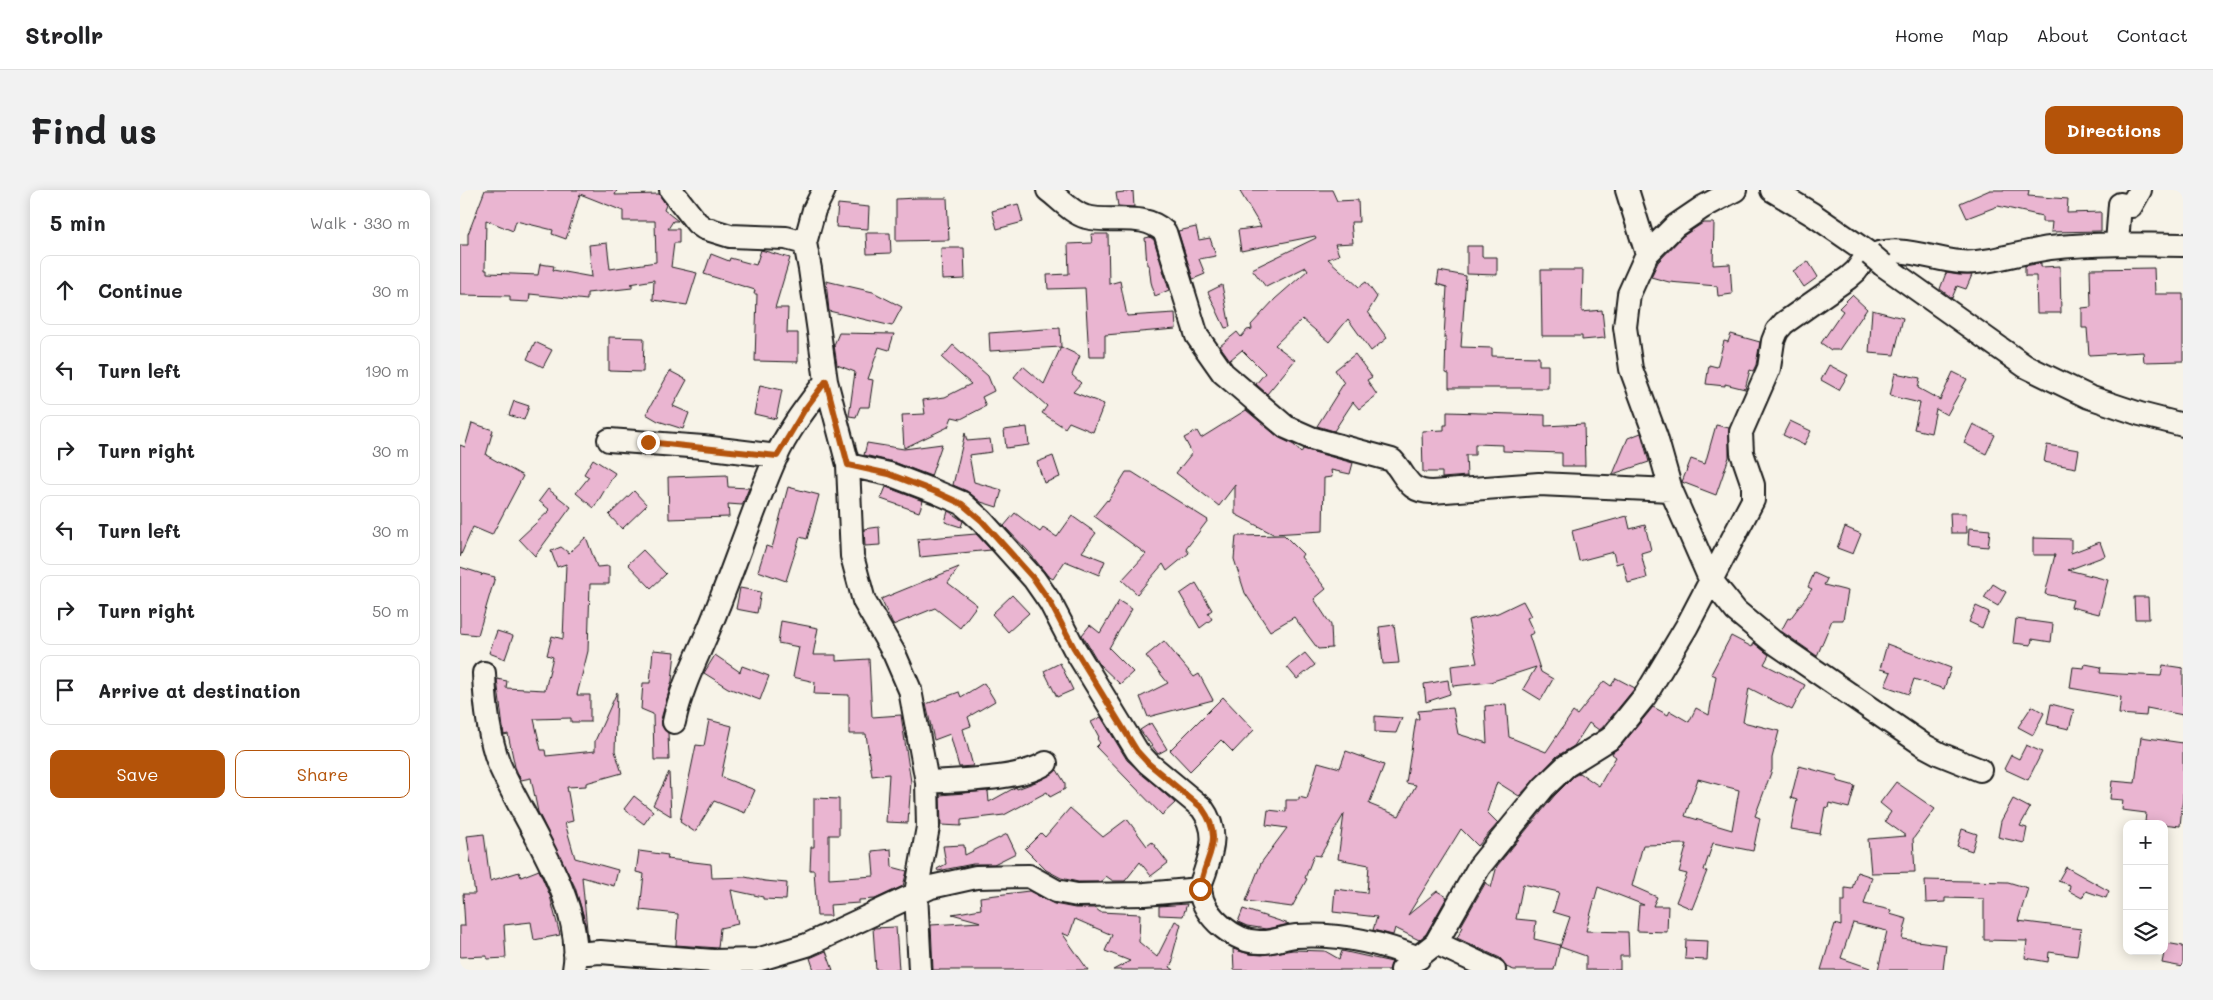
<!DOCTYPE html>
<meta charset="utf-8">
<style>
body{margin:0;font-family:Mali,sans-serif;background:#f2f2f2;color:#202124}
.controls{position:absolute;right:15px;bottom:15px;display:grid;overflow:hidden;border-radius:10px;box-shadow:0 2px 12px #0003}
.controls button{width:45px;height:45px;display:grid;place-items:center;padding:0;border:0;border-bottom:1px solid #e0e0e0;background:#fff;color:#202124;font:25px sans-serif}
.stop{position:absolute;width:15px;height:15px;margin:-11px;border:4px solid #b45309;border-radius:50%;background:#fff}
.stop.end{background:#b45309;border-color:#fff;box-shadow:0 1px 5px #0008}
.list{margin:0;padding:0;list-style:none}
h2{display:flex;justify-content:space-between;align-items:center;height:65px;margin:0;padding:0 20px;font-size:21px}
h2 small{font-size:16px;font-weight:400;color:#757577}
.list li{display:grid;grid-template-columns:32px 1fr auto;gap:15px;align-items:center;box-sizing:border-box;height:70px;margin:0 10px 10px;padding:0 10px;border:1px solid #e0e0e0;border-radius:10px}
.list b{display:block;font-size:19px;white-space:nowrap}
.list em{font-size:16px;font-style:normal;color:#757577}
.actions{display:flex;gap:10px;padding:15px 20px}
.actions a{flex:1;padding:11px 0;border:1px solid #b45309;border-radius:10px;text-align:center;font-size:18px;color:#b45309}
.actions .main{background:#b45309;color:#fff}
.icon{flex:none;width:28px;height:28px;fill:none;stroke:currentColor;stroke-width:2;stroke-linecap:round;stroke-linejoin:round}
.map{position:relative;flex:none;width:1723px;height:780px;overflow:hidden;border-radius:10px}
header{display:flex;align-items:center;gap:30px;box-sizing:border-box;height:70px;padding:0 25px;background:#fff;border-bottom:1px solid #e0e0e0}
header strong{font-size:24px}
nav{display:flex;gap:28px;margin-inline-start:auto;font-size:18px}
.intro{display:flex;align-items:center;justify-content:space-between;box-sizing:border-box;height:120px;padding:0 30px}
h1{margin:0;font-size:35px}
.button{padding:12px 22px;border-radius:10px;background:#b45309;color:#fff;font-size:18px;font-weight:700}
main{display:flex;gap:30px;padding:0 30px}
aside{flex:1;background:#fff;border-radius:10px;box-shadow:0 2px 12px #0003}
.map>svg:first-child{display:block}
.building{fill:#eab5d1;stroke:#1c1c1c;fill-rule:evenodd}
.lines{fill:none;stroke-linecap:round;stroke-linejoin:round}
.minor-casing{stroke:#1c1c1c;stroke-width:26}
.minor{stroke:#f7f3e8;stroke-width:22}
.minor-bridge-casing{stroke:#1c1c1c;stroke-width:26;stroke-linecap:butt}
.minor-bridge{stroke:#f7f3e8;stroke-width:22}
.route{stroke:#b45309;stroke-width:6}
</style>
<header>
<strong>Strollr</strong>
<nav><a>Home</a><a>Map</a><a>About</a><a>Contact</a></nav>
</header>
<div class="intro"><h1>Find us</h1><a class="button">Directions</a></div>
<main>
<aside>
<h2>5 min<small>Walk · 330 m</small></h2>
<ul class="list">
<li><svg class="icon" aria-label="ahead" viewBox="0 0 24 24"><path d="M12 20V5M6 11l6-6 6 6"/></svg><div><b>Continue</b></div><em>30 m</em></li>
<li><svg class="icon" aria-label="left" viewBox="0 0 24 24"><path d="M17 20v-9H6M10 6l-5 5 5 5"/></svg><div><b>Turn left</b></div><em>190 m</em></li>
<li><svg class="icon" aria-label="right" viewBox="0 0 24 24"><path d="M7 20v-9h11M14 6l5 5-5 5"/></svg><div><b>Turn right</b></div><em>30 m</em></li>
<li><svg class="icon" aria-label="left" viewBox="0 0 24 24"><path d="M17 20v-9H6M10 6l-5 5 5 5"/></svg><div><b>Turn left</b></div><em>30 m</em></li>
<li><svg class="icon" aria-label="right" viewBox="0 0 24 24"><path d="M7 20v-9h11M14 6l5 5-5 5"/></svg><div><b>Turn right</b></div><em>50 m</em></li>
<li><svg class="icon" aria-label="arrive" viewBox="0 0 24 24"><path d="M6 21V4h12l-3 4 3 4H6"/></svg><div><b>Arrive at destination</b></div></li>
</ul>
<div class="actions"><a class="main">Save</a><a>Share</a></div>
</aside>
<div class="map">
<svg width="1723" height="780" viewBox="0 0 1723 780">
<rect width="100%" height="100%" fill="#f7f3e8"/>
<filter id="ink" filterUnits="userSpaceOnUse"><feTurbulence type="fractalNoise" baseFrequency=".02" numOctaves="2"/><feDisplacementMap in="SourceGraphic" scale="10" xChannelSelector="R" yChannelSelector="G"/><feConvolveMatrix kernelMatrix="1 2 1 2 8 2 1 2 1" color-interpolation-filters="sRGB"/></filter>
<g filter="url(#ink)">
<path class="building" d="M25,0H157L155,5L199,4L206,15L204,20L218,31H213L208,39H219V53H214L211,77L237,83L227,115L193,110L194,90L170,94H172V98L127,103V110L70,104L69,112L50,111V106L0,105V55H8V44ZM120,4L163,21V31H195L196,72L150,79L147,53L129,55L132,87L93,80L94,76L80,74L78,85L27,83V80H25L26,30L53,41L56,31L93,40L92,44L106,49Z
M779,0H872L877,11L898,10L899,32H891L893,53L875,54L879,65L868,69L899,97L906,92L917,107L908,122L927,148L911,161L888,129L869,152L842,129L815,155L835,170L807,204L796,194L805,183L782,160L770,170L760,156L777,142L781,147L787,140L792,139L791,135L815,109L848,80L846,77L806,97L792,79L856,48L855,46L781,61L778,40L801,37Z
M1530,0H1569L1568,6L1608,9L1607,23L1641,22V41L1591,42L1592,32H1582V26L1538,16L1507,28L1500,13Z
M673,1L674,17L658,16L656,3Z
M457,8H487L489,50L436,51V9Z
M378,14L409,17L408,39L376,37Z
M558,14L563,32L537,39L532,21Z
M1243,33H1254L1253,75L1270,74L1272,104L1258,106L1257,96L1209,92L1191,87L1198,72L1223,46Z
M736,37L739,50L750,48L756,66L739,69L745,84L733,89L718,41Z
M406,43H430L431,63L407,64Z
M631,44H648L649,94L660,91L667,126L715,123L716,139L645,145V167H629L625,98L588,99L587,85L609,84L608,54L632,53Z
M690,47L694,50L709,100L695,106L691,92L689,75H687L685,48Z
M1007,56H1022V67H1037V85L1007,84Z
M481,58H504L505,89L482,90Z
M301,60L330,68L315,118H328L327,143H338V172L295,171L297,104H294L295,100L244,84L251,64L269,71L270,68L296,75Z
M1348,71L1358,87L1344,97L1333,81Z
M1581,73V77L1600,76L1601,123H1577L1576,86H1565V76Z
M1694,78L1695,104H1723V171L1684,172L1683,162L1629,165L1627,138H1622V118L1631,117L1630,79Z
M1081,80H1123L1122,122L1142,120L1145,148L1122,150V146H1082Z
M979,81L1006,86L1001,157L1032,158V166L1079,167V175H1088V198H989V184L985,183L986,147H984L987,97L977,94Z
M1486,83L1499,85H1512L1506,99L1497,96L1492,108L1480,99Z
M366,91L413,102L442,117L432,136L369,121Z
M762,95L770,137L765,138L748,102Z
M1392,105L1407,119L1379,160H1371L1361,153L1383,121L1379,118Z
M1412,120L1443,128L1434,165L1409,163Z
M600,138L601,157L530,161L529,143Z
M379,143L434,144L429,160L419,157L408,189L413,190L409,217H400L396,227L389,226L395,182L377,175L374,155Z
M1271,144L1300,152L1296,175L1293,181L1290,180L1285,199L1265,194V196L1246,194L1249,175L1257,177L1264,151L1268,152Z
M149,147L184,148L183,182L149,181Z
M75,152L92,160L83,177L67,169Z
M493,155L528,186L534,201L522,207L526,216L501,229L492,227L488,237L444,258L442,225L465,224L463,210L485,207L511,194L482,168Z
M601,157L620,166L612,185L621,193L613,202L644,214L633,242L609,232L605,238L582,223L587,216L554,187L563,176L584,194Z
M895,164L912,187L907,190L917,205L899,219L893,212L874,241L857,236L884,193L875,180Z
M1369,175L1388,185L1379,200L1361,190Z
M210,181L227,190L213,216L229,223L223,239L198,231L186,224Z
M1493,182L1507,189L1487,225L1476,219L1471,243L1454,239L1460,213L1430,206L1435,183L1460,188L1458,198L1480,210Z
M300,195L322,200L316,229L294,224Z
M54,211L69,216L64,230L49,225Z
M786,220L818,247L834,255L841,263L843,259L893,273L890,284L871,280L872,287L864,288L863,341L813,344L775,324V295L759,316L716,283L732,263L724,248L737,241L741,248Z
M987,222L1085,225V236L1124,234L1125,276H1102V263L1043,261V255L1015,254V265H1006L1007,286L982,288V282H963L962,241L984,240V235H987Z
M1330,231L1351,241L1344,255L1323,245Z
M12,233L33,240L26,265L63,286L32,345L13,337L0,367V255L5,257Z
M1513,234L1535,245L1526,264L1504,253Z
M1256,235L1269,238V267L1256,305L1222,292L1231,269L1245,274Z
M567,237L569,255L546,258L544,240Z
M505,243L507,251L530,249L532,262L509,265L514,292L542,300L537,317L521,312L507,301L493,295Z
M1181,243L1189,272L1153,284L1168,248Z
M407,253L444,259L482,254L471,286L434,272L404,265Z
M1587,255L1619,260L1616,278L1584,272Z
M593,266L600,287L584,293L577,272Z
M133,269L155,283L134,318L116,303L129,287L124,284Z
M666,282H672L748,330L726,359L729,363L707,381L703,374L677,404L662,390L686,364L634,326L647,310L648,311Z
M267,285L268,297L289,298L282,315L268,314L269,327L209,329L208,287Z
M328,297L359,305L347,349L340,347L326,391L298,381L306,356L312,358Z
M426,297L463,311L459,322L421,309Z
M88,299L111,317L75,366L59,349L90,320L79,311Z
M174,301L187,315L162,339L149,325Z
M488,321L503,331L501,337L485,332Z
M555,323L580,342L583,338L597,347L612,326L636,343L622,362L645,371L639,385L605,371L593,389L588,386L568,361L544,336Z
M1490,323H1506L1507,343H1491Z
M1167,326L1170,339L1185,335L1191,360L1181,363L1187,388L1168,393L1163,372L1156,374L1153,362L1119,371L1112,341Z
M419,337L420,355L405,356L404,339Z
M1385,337L1401,344L1393,364L1377,358Z
M1509,338L1530,340L1528,357L1508,355Z
M516,344L531,360L460,367L458,349Z
M824,345L843,364L841,367L866,399L854,409L871,435L872,458L858,459L834,427L810,441L785,403L774,369L776,346Z
M126,347L137,377L149,376V394H130L128,461L117,505H130V532H111V528L74,529L81,560H85L86,566L135,561V551L157,502L155,561L162,583L126,593V596L107,597L113,631L105,633L115,668L158,680L154,696L122,687L128,750L123,724L115,697L78,622L71,588L61,590L55,577L48,544L44,545L43,538L37,489L47,491L46,498L85,500L93,467L87,465L92,446L103,449L106,374L97,377L91,361L101,357L109,363Z
M1573,348L1611,349V363L1640,352L1645,366L1608,380L1648,390L1639,424L1611,417L1613,410L1585,404L1595,365H1573Z
M183,360L206,384L191,398L168,374Z
M0,377L22,384L21,386L23,384L35,387L18,445L0,443Z
M499,377L488,393L517,415L500,438L475,418L433,435L421,409Z
M1354,383L1367,389L1364,395L1388,401L1383,430H1372L1357,466L1321,441L1328,428L1330,429L1352,399L1348,397Z
M736,393L752,420L748,423L752,429L740,438L720,404Z
M1533,394L1546,402L1538,416L1524,408Z
M280,398L301,402L297,423L276,419Z
M552,405L569,423L548,442L532,424Z
M1674,407H1688L1689,429H1675Z
M659,411L672,419L649,458L673,482L660,494L640,475L622,445L630,435L640,443Z
M1063,411L1071,426L1067,428L1074,443L1069,445L1081,482L1093,489L1081,510L1063,499L1076,477L1030,492L993,496L991,476L1017,473L1008,430L1038,423Z
M1516,416L1529,422L1522,438L1509,432Z
M1556,429L1593,434L1591,452L1572,449L1571,455L1553,453Z
M321,431L358,438L353,465H376V471L409,469L412,527L441,525L451,592L448,633L426,632L429,584L412,586L406,544H389V505L354,504L355,492L333,487L339,457L318,453Z
M934,435L939,473L923,474L919,437Z
M37,441L53,446L45,469L29,463Z
M1271,446L1292,457L1294,453L1309,465L1304,474L1345,495L1332,520L1289,498L1283,532L1319,541L1312,568V580L1295,626L1300,628L1293,661L1253,653L1244,680L1247,681L1232,719L1216,712L1227,684L1219,682L1227,654L1183,655L1172,696L1197,707L1193,716H1208L1207,742L1177,741L1179,715H1184L1138,697L1126,741L1168,742L1169,766H1160V780H1126V766L1100,757L1110,727L1093,722L1099,702L1063,694L1056,729L1076,731L1074,749L1100,755L1094,780H1054L1046,777L1040,768L997,748L1003,737L1001,736L1026,692L1031,698L1037,676L1094,606L1114,586L1120,583L1139,596L1156,567L1152,564L1153,562L1161,556L1193,517L1208,525L1210,521L1229,532L1236,518L1249,525L1256,486L1251,484ZM1238,589L1279,600L1272,640L1225,626Z
M704,451L734,487L739,484L753,510L688,527L680,507L708,493L686,466Z
M1427,454L1491,478L1484,499L1454,489L1449,504L1425,496L1431,482L1420,479Z
M193,460L215,462L212,491L201,529L202,536L208,543L209,570H194L193,524L181,519L183,493H190Z
M845,463L855,475L837,489L827,477Z
M255,465L280,482L282,476L309,486L300,510L268,498L244,483Z
M600,473L613,500L597,507L584,481Z
M1625,474L1641,477L1640,483L1701,486L1703,475L1723,478V525L1687,518L1686,526L1659,524L1661,507L1610,498L1613,477L1624,478Z
M1156,488L1175,498L1142,538L1139,540L1129,533L1114,556L1097,566L1059,606L1037,592L1027,622L1038,633L1018,656L1001,639L948,725L977,701L987,707L966,744L959,750L935,738L933,745L913,740L917,727L873,722L875,699L907,703L909,675L878,669L884,624L860,666L854,665L845,688L847,689L832,717L786,711L801,673L827,638L806,635L808,620L826,622V610H839V607L847,609L858,572L880,578L886,561L924,575L909,614L939,626L956,595L946,593L956,529H959L958,521L993,518L998,544L1027,553L1025,516L1046,514L1049,547L1086,562L1113,522L1117,525L1144,491L1151,496Z
M988,490L990,504L966,512L964,494Z
M524,493L535,511L508,527L511,536L503,539L513,576L499,577L490,544L474,550L466,514L499,502L501,507Z
M763,507L794,540L773,562L761,550L730,581L710,560Z
M1591,514L1614,520L1609,539L1587,534Z
M1572,516L1584,523L1573,545L1558,537Z
M915,526L942,528L936,543L915,542Z
M641,527L667,570L715,613L702,625L636,557L640,553L637,549L639,547L631,532Z
M249,530L272,536L261,587L295,600L285,623L254,611L235,642L220,632L236,555L244,556Z
M691,533L707,559L698,564L680,540Z
M1681,547L1723,553V607L1720,636L1685,632L1686,623L1662,620L1663,610L1650,609L1652,591L1675,593Z
M1566,555L1582,562L1568,590L1544,579L1551,565L1559,569Z
M1339,576L1378,586L1377,591L1395,596L1389,618L1369,613L1368,618L1365,617L1360,644L1331,639L1337,610L1331,608Z
M597,580L605,593V599L590,607L587,602L544,625L501,630V636L481,635L480,605L528,601L529,612L556,597L557,599L581,590Z
M209,582L211,626L193,615Z
M1436,592L1475,619L1453,649L1455,682L1411,683L1408,649L1446,646L1425,631L1431,622L1420,613Z
M174,606L193,621L184,634L164,619Z
M354,608L379,609V645H369V689L414,686L412,661L431,659L432,677L447,681L443,696L415,709L399,710V713L370,715L371,726H357L354,680H350L351,657H354Z
M1553,609L1570,618L1560,636L1567,638L1564,653L1538,647L1541,631Z
M610,618L643,647L667,629L687,656L692,652L708,673L691,686L680,672L665,691H653L646,686L641,692H618L601,688L586,680L565,659L581,643L585,647Z
M1502,639L1517,644L1512,661L1497,656Z
M24,644L30,691L59,682L61,687L79,680L90,706L100,745L74,750L71,732L44,735L46,768L27,769V766L0,767V736H5L3,704H15L7,646Z
M547,644L556,663L534,674H513L478,681L477,679L486,674L483,656L504,655L505,665Z
M179,661L208,665L207,669L251,674L252,688L285,687L305,691L327,693L326,710L303,709V707L271,700L278,734L260,738L258,758L216,755L218,724L180,720L184,684L176,682Z
M1606,677L1649,701L1646,708L1626,701L1622,708L1609,701L1610,695L1598,691Z
M1397,682L1412,687L1404,714L1431,720L1430,724L1447,729L1442,749L1486,755L1483,780H1418L1427,741L1393,733L1381,768L1410,778L1409,780H1361L1375,734L1381,736V711H1385V698L1392,699Z
M1465,690L1548,692L1568,698L1558,731L1621,739L1617,766L1589,762L1588,772L1565,768L1567,751L1524,750V709L1485,708V712L1466,713Z
M569,701L594,714L615,718H635L640,722L680,724L679,752L697,767L715,731L721,734L712,767L714,768L710,777L714,780H653L670,771L645,761L652,745L615,729L609,746L602,743L628,780H473L471,735L521,732L492,724L521,719L520,707Z
M727,714L723,726L699,725V716Z
M783,719L829,734L806,739L787,736L778,732Z
M436,737L439,780H416L413,738Z
M1226,750L1248,751L1247,770L1225,769Z
M1706,753L1723,756V777L1702,773Z
M773,759L789,764L802,765L833,760L865,761L879,769L882,761L932,772L929,780H774Z
M366,761L373,780H354L350,768Z"/>
<g class="lines">
<g class="minor-casing">
<path id="minor" d="M211,0L237,33L244,38L270,46L326,48L345,53
M364,0L354,20L345,53L350,79L366,191L388,275L392,366L404,411L434,463L450,500L467,592L468,637L456,703L460,780
M588,0C600,9 612,23 626,27C653,34 682,21 705,42L737,146L763,183L826,237L851,248L932,270C947,286 947,302 972,302L1079,294L1211,300
M1167,0L1187,64
M1275,0L1243,17L1215,36L1187,64L1169,104L1165,137L1171,179L1196,247L1211,300L1250,389L1276,421L1312,451L1465,556L1480,564L1520,580
M1312,0L1352,24L1410,64
M1657,53L1660,14L1671,16L1680,0
M1423,75L1565,176L1629,207L1680,224L1723,235
M149,250L243,257L317,266
M388,275L429,284L476,302L502,313L522,331L574,389L590,412L614,458L677,561L688,573L742,618C758,640 753,658 745,682C743,688 740,694 740,700C743,727 776,754 803,752C814,752 825,747 836,746C879,743 919,752 959,768
M24,483C25,513 28,545 39,574C64,633 126,713 114,780
M214,532C222,492 243,457 257,419C277,369 294,317 316,267C328,240 348,215 366,191
M467,592C498,590 560,590 586,573
M976,753L1034,780
M115,764L140,762L253,771L297,770L347,755L471,697L516,687L569,686L596,701L617,705L685,704L740,699
M942,780L976,753L1019,677L1084,597L1106,576L1151,548L1185,506L1227,436L1293,310V295L1282,263L1281,242L1309,178L1313,151L1317,141L1324,133L1388,88L1396,81L1409,63L1408,67C1436,53 1470,69 1500,72C1525,75 1564,61 1590,58C1634,53 1679,54 1723,55"/>
</g>
<use href="#minor" class="minor"/>
<g class="minor-bridge-casing">
<path id="minor-bridge" d="M1410,64L1423,75"/>
</g>
<use href="#minor-bridge" class="minor-bridge"/>
</g>
</g>
<g class="lines" filter="url(#ink)">
<path class="route" d="M188,252L317,266L345,219L366,191L388,275L429,284L476,302L502,314L522,331L574,389L590,412L614,458L677,561L688,573L742,618C766,651 744,666 740,699"/>
</g>
</svg>
<div class="controls">
<button>+</button>
<button>−</button>
<button><svg class="icon" aria-label="layers" viewBox="0 0 24 24"><path d="M12 4l9 5-9 5-9-5zM3 14l9 5 9-5"/></svg></button>
</div>
<div class="stop" style="left:740px;top:699px"></div>
<div class="stop end" style="left:188px;top:252px"></div>
</div>
</main>
